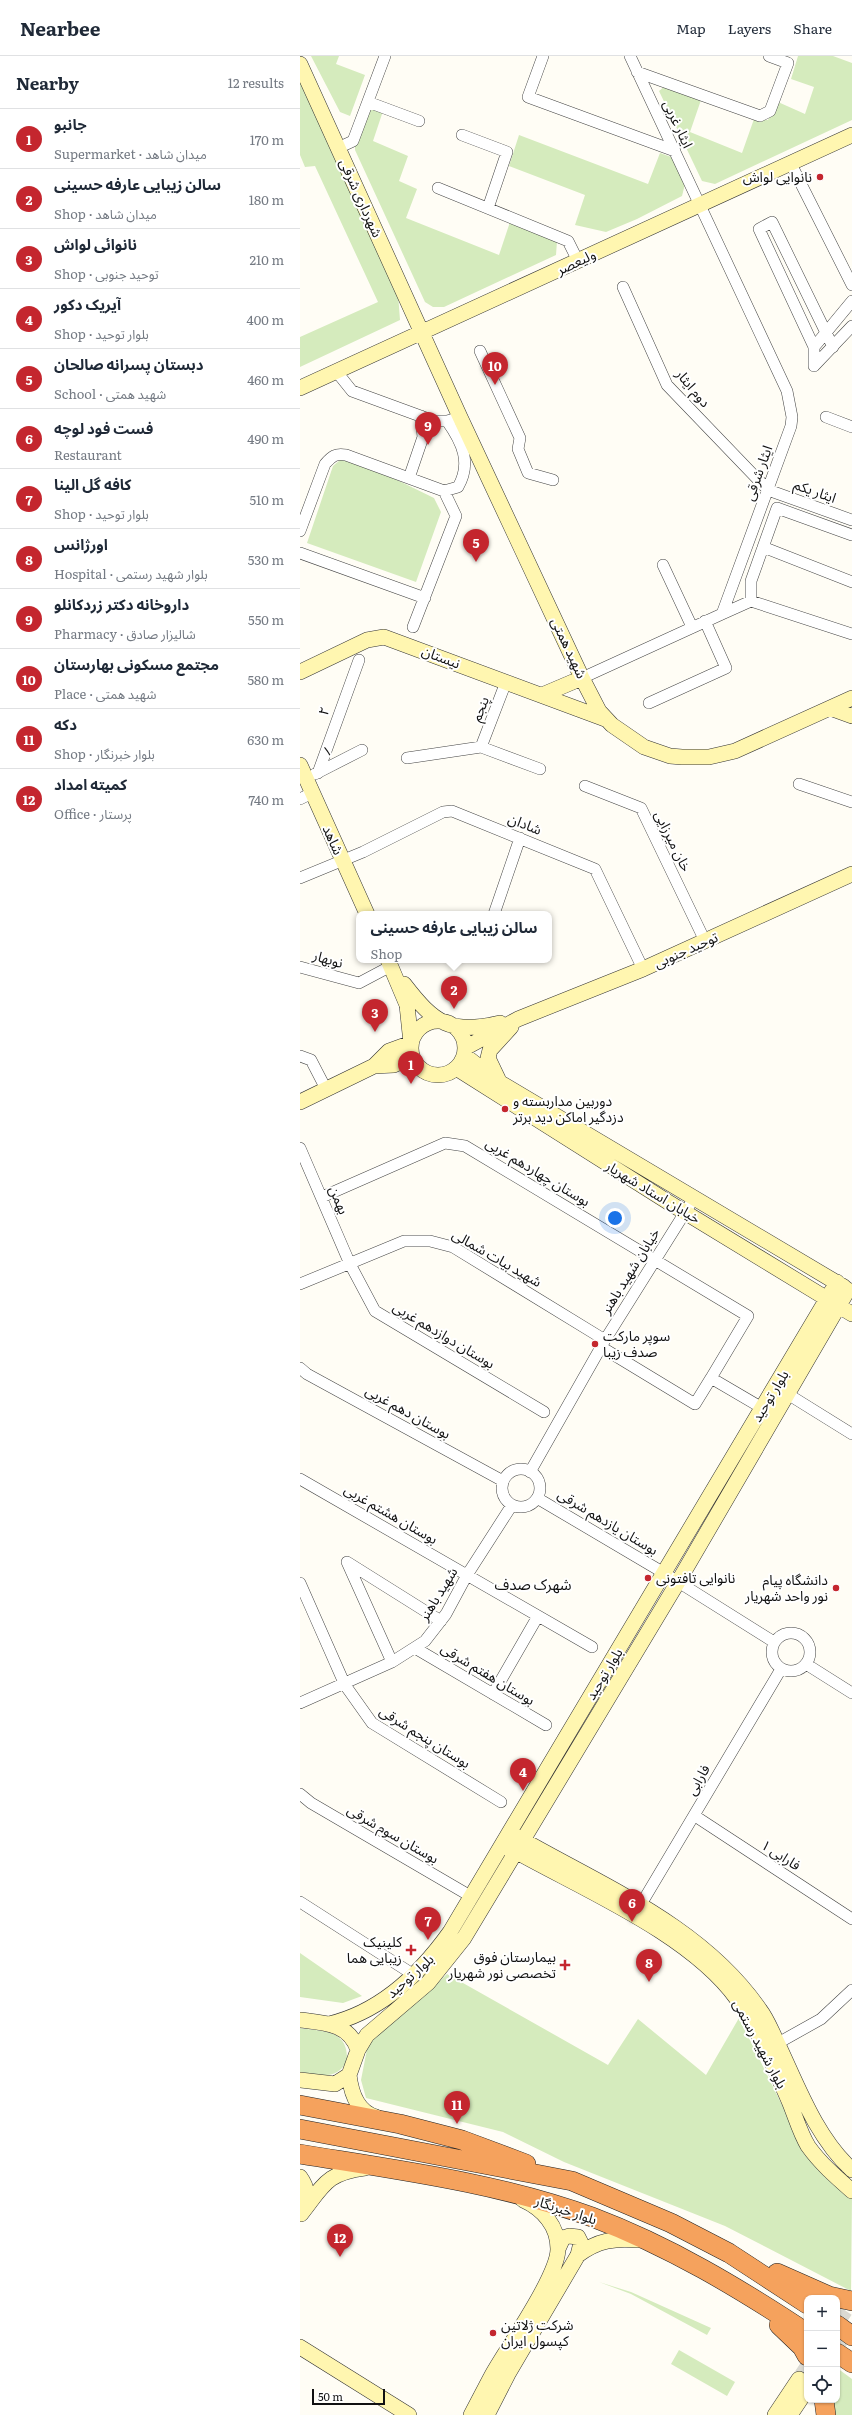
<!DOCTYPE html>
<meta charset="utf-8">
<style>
body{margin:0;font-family:Literata,"Noto Sans Arabic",serif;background:#f2f2f3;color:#1f2937}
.controls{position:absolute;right:12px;bottom:12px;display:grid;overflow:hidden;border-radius:8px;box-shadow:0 1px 3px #0004}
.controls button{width:36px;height:36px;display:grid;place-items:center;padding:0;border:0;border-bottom:1px solid #e0e1e3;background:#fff;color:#1f2937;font:20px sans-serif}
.scale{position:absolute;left:12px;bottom:10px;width:73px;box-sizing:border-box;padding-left:4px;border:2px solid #111;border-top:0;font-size:11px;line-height:14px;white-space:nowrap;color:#111;-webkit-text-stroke:3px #fff;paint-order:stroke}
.you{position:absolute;left:315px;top:1162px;width:14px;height:14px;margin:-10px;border:3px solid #fff;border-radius:50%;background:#1a73e8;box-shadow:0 0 0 6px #1a73e833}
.badge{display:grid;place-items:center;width:26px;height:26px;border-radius:50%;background:#c4262e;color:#fff;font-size:13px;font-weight:700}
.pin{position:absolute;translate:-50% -33px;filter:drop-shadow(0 1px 2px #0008)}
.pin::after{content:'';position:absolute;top:21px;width:14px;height:12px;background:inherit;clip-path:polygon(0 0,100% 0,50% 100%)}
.popup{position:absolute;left:56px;top:855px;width:196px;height:52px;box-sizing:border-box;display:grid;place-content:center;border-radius:8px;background:#fff;filter:drop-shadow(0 1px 3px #0005);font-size:13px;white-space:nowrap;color:#747a83}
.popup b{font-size:15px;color:#1f2937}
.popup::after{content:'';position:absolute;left:50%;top:100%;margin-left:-8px;border:8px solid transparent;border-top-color:#fff}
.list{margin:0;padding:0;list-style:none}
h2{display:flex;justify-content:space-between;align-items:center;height:52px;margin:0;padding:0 16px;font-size:17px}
h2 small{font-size:13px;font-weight:400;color:#747a83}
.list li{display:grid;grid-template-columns:26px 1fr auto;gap:12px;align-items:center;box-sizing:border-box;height:60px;padding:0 16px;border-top:1px solid #e0e1e3}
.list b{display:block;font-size:15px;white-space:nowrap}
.list p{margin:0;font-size:13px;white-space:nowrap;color:#747a83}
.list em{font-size:13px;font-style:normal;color:#747a83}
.icon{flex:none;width:22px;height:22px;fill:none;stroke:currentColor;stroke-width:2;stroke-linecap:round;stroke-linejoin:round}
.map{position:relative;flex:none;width:552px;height:2359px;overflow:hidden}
header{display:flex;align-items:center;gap:24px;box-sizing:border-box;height:56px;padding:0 20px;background:#fff;border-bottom:1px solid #e0e1e3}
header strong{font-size:19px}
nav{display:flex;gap:22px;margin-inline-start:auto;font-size:14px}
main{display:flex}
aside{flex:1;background:#fff}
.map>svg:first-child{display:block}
.green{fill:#d5ebbd}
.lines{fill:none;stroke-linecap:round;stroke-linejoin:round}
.secondary-tunnel{stroke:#dbdad3;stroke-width:15;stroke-dasharray:15 8;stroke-linecap:butt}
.street-casing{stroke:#444;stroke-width:12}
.secondary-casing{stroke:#333;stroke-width:16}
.highway-casing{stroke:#222;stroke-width:20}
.street{stroke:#fff;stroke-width:11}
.secondary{stroke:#fff6b0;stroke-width:15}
.highway{stroke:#f5a25d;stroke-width:19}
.poi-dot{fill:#c4262e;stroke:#fff;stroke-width:1.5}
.labels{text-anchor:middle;stroke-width:4;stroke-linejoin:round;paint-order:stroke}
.street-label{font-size:14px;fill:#111;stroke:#fff}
.poi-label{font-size:14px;fill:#111;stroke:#fff;text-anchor:end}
.neighbourhood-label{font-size:15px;fill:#111;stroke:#fff}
</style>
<header>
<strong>Nearbee</strong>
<nav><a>Map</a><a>Layers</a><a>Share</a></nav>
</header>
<main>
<aside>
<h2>Nearby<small>12 results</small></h2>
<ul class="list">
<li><span class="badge">1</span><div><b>جانبو</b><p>Supermarket · میدان شاهد</p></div><em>170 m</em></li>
<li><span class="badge">2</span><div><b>سالن زیبایی عارفه حسینی</b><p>Shop · میدان شاهد</p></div><em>180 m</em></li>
<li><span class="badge">3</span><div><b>نانوائی لواش</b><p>Shop · توحید جنوبی</p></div><em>210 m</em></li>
<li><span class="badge">4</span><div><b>آیریک دکور</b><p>Shop · بلوار توحید</p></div><em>400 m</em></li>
<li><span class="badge">5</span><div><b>دبستان پسرانه صالحان</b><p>School · شهید همتی</p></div><em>460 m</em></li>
<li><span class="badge">6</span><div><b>فست فود لوچه</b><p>Restaurant</p></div><em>490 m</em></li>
<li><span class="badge">7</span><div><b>کافه گل الینا</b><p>Shop · بلوار توحید</p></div><em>510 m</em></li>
<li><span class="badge">8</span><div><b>اورژانس</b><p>Hospital · بلوار شهید رستمی</p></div><em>530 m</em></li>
<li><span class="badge">9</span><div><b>داروخانه دکتر زردکانلو</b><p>Pharmacy · شالیزار صادق</p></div><em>550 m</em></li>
<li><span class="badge">10</span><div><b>مجتمع مسکونی بهارستان</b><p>Place · شهید همتی</p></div><em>580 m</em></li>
<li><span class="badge">11</span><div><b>دکه</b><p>Shop · بلوار خبرنگار</p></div><em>630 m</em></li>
<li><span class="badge">12</span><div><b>کمیته امداد</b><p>Office · پرستار</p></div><em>740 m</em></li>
</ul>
</aside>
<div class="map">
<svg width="552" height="2359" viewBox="0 0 552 2359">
<rect width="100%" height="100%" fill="#fffdf5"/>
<path class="green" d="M11,0H39L36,8L65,19L50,60L40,56Z
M498,0H533L552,7V64L415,128L402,125L359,35L365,30L401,44L390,76L442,97L454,63L468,64L478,46L505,58L514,31L491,23Z
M0,20L98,238L100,264L0,311V281L78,246L15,110L5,111L0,99Z
M70,50L83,55L73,85L108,100L99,125L117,133L106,162L199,199L210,166L257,185L256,199L144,251H133L125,246L55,94V87Z
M219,79L348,128L360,97L374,102L385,128L382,140L337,163L306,176L275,169L285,139L209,110Z
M46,399L134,442L141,456L116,526L7,487L33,410Z
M0,1897L62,1940L43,1947L0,1941Z
M147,1918L308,2009L338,1963L406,2019L439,1962L480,2045L508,2097L552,2140L551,2235L425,2170L264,2106L203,2076L66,2042L61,2024L69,1983L124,1940Z
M0,1972C23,1976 48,1973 47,2004C38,2025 19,2019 0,2016Z
M299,2226L331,2236L411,2272L407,2279L331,2238Z
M379,2294L435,2326L427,2340L371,2308Z
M537,2312L552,2323V2359H534V2344H537Z"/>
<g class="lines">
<path class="secondary-tunnel" d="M537,2267L552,2245
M537,2290L552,2268
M499,2323L507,2311"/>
<g class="street-casing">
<path id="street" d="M243,0L228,41L375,95
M337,16L460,60L470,55L488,7L469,0
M68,46L119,65
M162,79L207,96L188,152
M38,92L53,85L85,0
M490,106L552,229
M138,132L268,185L278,205
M323,231L367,329L468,434L552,464
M514,291L552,245
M180,295L220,382L218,393L228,417L253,424
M514,310V291L459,173L472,166L533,291
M514,310L552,270
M36,315L52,335L134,365H147L154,363
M526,361L552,371
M109,422L123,381L121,360
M0,475L25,408C32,400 36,397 46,399L144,435L158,431C172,407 162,386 147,365
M463,491L552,526
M0,497L125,542
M363,509L392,571
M451,545V525L477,452L552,479
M422,558L451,545L552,578
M113,571L156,460L144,435
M282,622L422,558L491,370L492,361L487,335L330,0
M349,647L426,612L405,565
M181,691L206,626
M107,702L181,691L240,713
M18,717L59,604
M15,718L62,694
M499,728L552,746
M285,730L341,752L405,885
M0,743L12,737
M0,822L63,796L143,756L152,755L295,813L343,913
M194,858L220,782
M0,911L59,927L91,910
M0,1000L11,1004L26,1033
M0,1092L50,1208L75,1255L244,1356
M22,1141L145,1087L165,1090L448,1260L411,1322L469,1356
M0,1228L104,1185H130L153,1191L305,1284
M301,1291L395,1348L411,1322
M0,1312L7,1318L203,1425
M486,1337L552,1378
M202 1432a19 19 0 1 1 38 0a19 19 0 1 1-38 0Z
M230,1416L305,1284L394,1142
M0,1423L292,1591
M237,1442L364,1517L474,1586
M0,1527L45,1629L72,1667L201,1746
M472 1596a19 19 0 1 1 38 0a19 19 0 1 1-38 0Z
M115,1592L246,1669
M92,1606L47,1506L141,1565
M506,1608L552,1637
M193,1638L238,1560
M0,1647L92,1606L125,1585L146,1558L167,1519L212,1449
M0,1738L11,1747L172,1841
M395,1760L552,1863
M0,1846L114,1919
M340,1850L481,1613
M471,1991L521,1963L552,1934"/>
</g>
<g class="secondary-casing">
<path id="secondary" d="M0,8L160,361L282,622L299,655L312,669L344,691L370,700L382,701H409L435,695L552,642
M0,332L552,79
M0,616L67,584L84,581L305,663
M242,639L282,622
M530,652L552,660
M0,709L67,858
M104,928C134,967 150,979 200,967
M111 992a27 27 0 1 1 54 0a27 27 0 1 1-54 0Z
M165,992L218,963L343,913L552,818
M164,999L199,1026L544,1231
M74,1010L94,1009L112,1001
M156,1012L368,1146L552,1258
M198,1023L188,1002L190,994L211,971
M0,1046L74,1010L89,995L111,987L107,949L88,904
M214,1779C300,1829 402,1869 460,1954C467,1963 471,1974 476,1984C497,2028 515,2080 552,2114
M206,1790C277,1831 389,1876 437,1943C458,1973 474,2011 489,2045C495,2059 500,2077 508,2090C520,2107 536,2121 552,2135
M0,1964C24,1967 49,1967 58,1994L49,2019L35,2028L0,2024
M29,1968C80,1956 120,1918 150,1876L537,1226
M58,1994L67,1979L128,1927L164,1882L378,1526L548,1234
M49,2019C51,2036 57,2056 76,2061
M0,2121C8,2132 8,2140 3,2153
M1,2158C24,2129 26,2117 65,2112
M258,2193L263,2182L269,2180L278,2181L281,2187L278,2199
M0,2291L109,2359
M171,2359C178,2346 185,2332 192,2319C207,2292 258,2220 258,2193C258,2170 243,2153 223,2144
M187,2359L208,2318L278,2199C298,2184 315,2182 338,2184
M475,2359L499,2323
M490,2359L506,2335"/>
</g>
<g class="highway-casing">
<path id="highway" d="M0,2049L100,2068L162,2084L226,2108
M0,2073L272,2125L371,2167L429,2197L507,2248
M0,2098C98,2114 199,2127 292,2161C369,2190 439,2232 507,2277
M477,2217L529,2240L552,2245
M479,2269L502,2291L507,2300
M537,2269L552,2280
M537,2297L552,2307
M524,2344L526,2359"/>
</g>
<use href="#street" class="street"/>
<use href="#secondary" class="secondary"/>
<use href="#highway" class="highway"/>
</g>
<g class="poi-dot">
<circle cx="520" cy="121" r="4"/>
<circle cx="205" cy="1053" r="4"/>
<circle cx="295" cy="1288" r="4"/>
<circle cx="348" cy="1522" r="4"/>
<circle cx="536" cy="1532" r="4"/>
<path d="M109 1888h4v4h4v4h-4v4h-4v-4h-4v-4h4z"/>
<path d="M263 1903h4v4h4v4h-4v4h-4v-4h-4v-4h4z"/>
<circle cx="193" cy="2277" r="4"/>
</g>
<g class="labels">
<g class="street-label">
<text transform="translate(378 68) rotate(65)" y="5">ایثار غربی</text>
<text transform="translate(61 142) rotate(66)" y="5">شهرداری شرقی</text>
<text transform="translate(276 206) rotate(-25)" y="5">ولیعصر</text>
<text transform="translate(393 332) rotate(50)" y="5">دوم ایثار</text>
<text transform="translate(458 417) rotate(-70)" y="5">ایثار شرقی</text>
<text transform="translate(515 435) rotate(20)" y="5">ایثار یکم</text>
<text transform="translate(269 592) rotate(65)" y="5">شهید همتی</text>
<text transform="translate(141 601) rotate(21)" y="5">نيستان</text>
<text transform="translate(180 653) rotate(-69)" y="5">پنجم</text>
<text transform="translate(24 655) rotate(-70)" y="5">۲</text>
<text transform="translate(27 695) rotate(-27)" y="5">۱</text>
<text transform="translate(225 768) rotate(22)" y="5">شادان</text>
<text transform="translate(33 784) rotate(66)" y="5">شاهد</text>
<text transform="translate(373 785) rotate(64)" y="5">خان میرزایی</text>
<text transform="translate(386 894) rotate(-24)" y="5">توحید جنوبی</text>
<text transform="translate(28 903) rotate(16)" y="5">نوبهار</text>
<text transform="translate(238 1116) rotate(31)" y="5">بوستان چهاردهم غربی</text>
<text transform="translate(353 1136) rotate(31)" y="5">خیابان استاد شهریار</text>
<text transform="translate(39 1144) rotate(67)" y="5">بهمن</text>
<text transform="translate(197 1202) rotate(30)" y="5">شهید بیات شمالی</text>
<text transform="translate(330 1215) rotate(-58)" y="5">خیابان شهید باهنر</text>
<text transform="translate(144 1279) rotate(31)" y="5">بوستان دوازدهم غربی</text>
<text transform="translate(470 1340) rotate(-59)" y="5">بلوار توحید</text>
<text transform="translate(108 1356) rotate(29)" y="5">بوستان دهم غربی</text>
<text transform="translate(91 1458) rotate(30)" y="5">بوستان هشتم غربی</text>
<text transform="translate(308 1466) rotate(31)" y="5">بوستان یازدهم شرقی</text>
<text transform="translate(138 1538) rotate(-58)" y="5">شهید باهنر</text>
<text transform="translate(188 1618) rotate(31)" y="5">بوستان هفتم شرقی</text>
<text transform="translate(304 1618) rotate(-59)" y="5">بلوار توحید</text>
<text transform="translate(125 1681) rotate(32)" y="5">بوستان پنجم شرقی</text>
<text transform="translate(398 1724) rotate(-60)" y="5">فارابی</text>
<text transform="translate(93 1778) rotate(30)" y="5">بوستان سوم شرقی</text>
<text transform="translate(481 1799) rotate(33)" y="5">فارابی ۱</text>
<text transform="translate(110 1920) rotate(-42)" y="5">بلوار توحید</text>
<text transform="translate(460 1988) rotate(62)" y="5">بلوار شهید رستمی</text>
<text transform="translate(266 2154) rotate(18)" y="5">بلوار خبرنگار</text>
</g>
<g class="poi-label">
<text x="512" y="126">نانوایی لواش</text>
<text x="213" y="1050" text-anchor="start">دوربین مداربسته و<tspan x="213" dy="16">دزدگیر اماکن دید برتر</tspan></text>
<text x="303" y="1285" text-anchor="start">سوپر مارکت<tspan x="303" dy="16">صدف زیبا</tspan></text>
<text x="356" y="1527" text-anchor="start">نانوایی تافتونی</text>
<text x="528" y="1529">دانشگاه پیام<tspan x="528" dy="16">نور واحد شهریار</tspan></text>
<text x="102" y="1891">کلینیک<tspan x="102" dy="16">زیبایی هما</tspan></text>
<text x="256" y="1906">بیمارستان فوق<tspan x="256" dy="16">تخصصی نور شهریار</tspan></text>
<text x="201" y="2274" text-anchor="start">شرکت ژلاتین<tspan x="201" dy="16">کپسول ایران</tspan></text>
</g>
<g class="neighbourhood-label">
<text x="233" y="1534">شهرک صدف</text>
</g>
</g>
</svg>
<div class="controls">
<button>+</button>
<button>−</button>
<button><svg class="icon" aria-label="locate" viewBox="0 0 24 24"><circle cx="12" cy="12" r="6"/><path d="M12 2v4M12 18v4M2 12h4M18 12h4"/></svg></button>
</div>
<div class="scale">50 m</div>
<div class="you"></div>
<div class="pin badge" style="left:111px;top:1028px">1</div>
<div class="pin badge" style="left:154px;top:953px">2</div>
<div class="popup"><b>سالن زیبایی عارفه حسینی</b>Shop</div>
<div class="pin badge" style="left:75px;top:976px">3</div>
<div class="pin badge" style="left:223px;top:1735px">4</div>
<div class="pin badge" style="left:176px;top:506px">5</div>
<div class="pin badge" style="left:332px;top:1866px">6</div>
<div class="pin badge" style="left:128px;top:1884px">7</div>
<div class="pin badge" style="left:349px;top:1926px">8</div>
<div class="pin badge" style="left:128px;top:389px">9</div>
<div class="pin badge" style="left:195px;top:329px">10</div>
<div class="pin badge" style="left:157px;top:2068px">11</div>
<div class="pin badge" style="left:40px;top:2201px">12</div>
</div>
</main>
